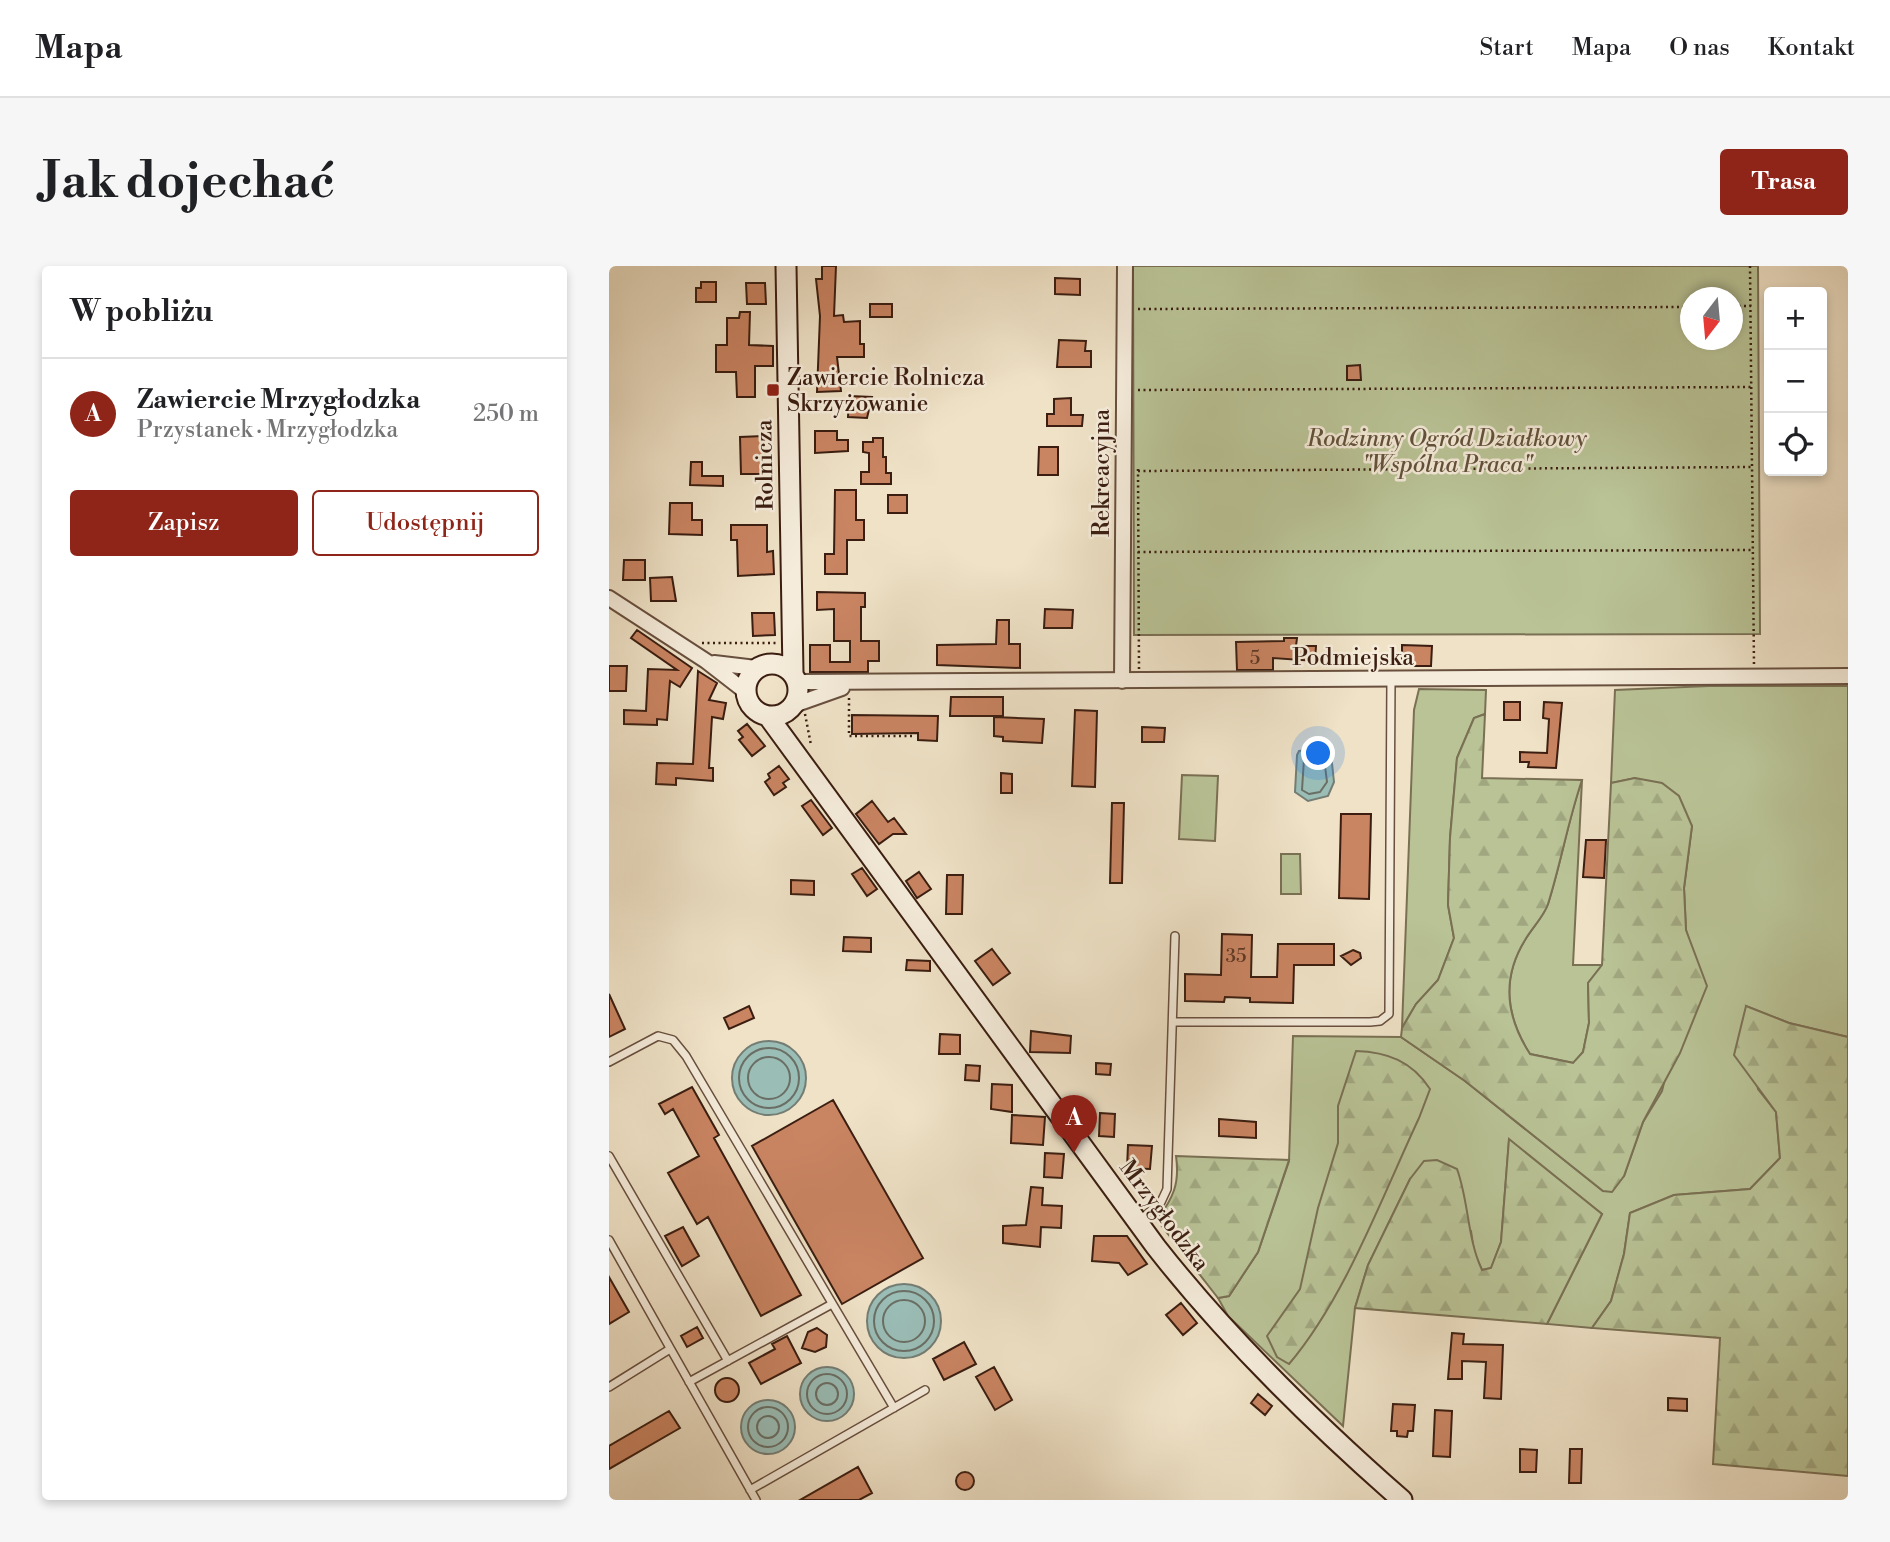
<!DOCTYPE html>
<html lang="pl">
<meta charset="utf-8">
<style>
body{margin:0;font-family:"Libre Bodoni",serif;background:#f6f6f6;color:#202124}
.controls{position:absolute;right:21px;top:21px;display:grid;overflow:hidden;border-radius:7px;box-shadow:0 4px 10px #0003}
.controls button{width:63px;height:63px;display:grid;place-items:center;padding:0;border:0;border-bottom:2px solid #e0e0e0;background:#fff;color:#202124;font:35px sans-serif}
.compass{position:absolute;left:1071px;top:21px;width:63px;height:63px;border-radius:50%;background:#fff;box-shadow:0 4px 10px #0003;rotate:196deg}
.you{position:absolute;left:710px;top:488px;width:24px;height:24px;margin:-18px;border:5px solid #fff;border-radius:50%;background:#1a73e8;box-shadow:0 0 0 10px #1a73e833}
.badge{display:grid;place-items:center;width:46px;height:46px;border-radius:50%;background:#8f2418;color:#fff;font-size:23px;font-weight:700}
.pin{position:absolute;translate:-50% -58px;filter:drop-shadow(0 2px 4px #0008)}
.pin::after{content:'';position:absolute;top:37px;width:24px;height:21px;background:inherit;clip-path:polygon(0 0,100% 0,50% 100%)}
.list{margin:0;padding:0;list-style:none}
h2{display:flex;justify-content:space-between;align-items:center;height:91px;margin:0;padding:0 28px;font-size:30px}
h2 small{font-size:23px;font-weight:400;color:#757577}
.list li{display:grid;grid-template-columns:46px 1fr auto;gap:21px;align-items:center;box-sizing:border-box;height:112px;padding:0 28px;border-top:2px solid #e0e0e0}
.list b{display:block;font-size:26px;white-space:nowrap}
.list p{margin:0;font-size:23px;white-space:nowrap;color:#757577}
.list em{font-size:23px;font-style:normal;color:#757577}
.actions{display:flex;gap:14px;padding:21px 28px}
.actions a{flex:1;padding:16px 0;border:2px solid #8f2418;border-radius:7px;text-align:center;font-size:24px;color:#8f2418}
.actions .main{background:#8f2418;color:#fff}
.icon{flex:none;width:38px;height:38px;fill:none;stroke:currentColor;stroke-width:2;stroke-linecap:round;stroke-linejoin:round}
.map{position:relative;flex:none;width:1239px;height:1234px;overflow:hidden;border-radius:7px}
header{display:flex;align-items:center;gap:42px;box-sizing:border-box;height:98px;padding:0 35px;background:#fff;border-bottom:2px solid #e0e0e0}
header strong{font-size:33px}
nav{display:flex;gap:38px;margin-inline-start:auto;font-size:24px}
.intro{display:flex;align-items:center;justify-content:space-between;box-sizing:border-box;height:168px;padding:0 42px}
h1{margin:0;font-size:49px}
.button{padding:18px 32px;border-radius:7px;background:#8f2418;color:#fff;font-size:24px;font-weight:700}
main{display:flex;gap:42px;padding:0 42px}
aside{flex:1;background:#fff;border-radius:7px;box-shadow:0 4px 10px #0003}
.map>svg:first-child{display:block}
.green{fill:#b9c396;stroke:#7a7054;stroke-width:2;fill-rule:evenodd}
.forest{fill:url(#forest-firs);stroke:#7a7054;stroke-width:2}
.water{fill:#9abdb6;stroke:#747d74;stroke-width:2}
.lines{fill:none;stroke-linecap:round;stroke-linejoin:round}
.shore{stroke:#6a6e64;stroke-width:2}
.building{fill:#c98462;stroke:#3b1e11;stroke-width:2}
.lane-casing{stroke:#684f3e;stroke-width:10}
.street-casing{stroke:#684f3e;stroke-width:18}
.secondary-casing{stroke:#3b1e11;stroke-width:23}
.path{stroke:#3b1e11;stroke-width:2.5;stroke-dasharray:2 3.5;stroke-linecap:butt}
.lane{stroke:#f5ecdb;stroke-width:7}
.street{stroke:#f5ecdb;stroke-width:14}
.secondary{stroke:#f5ecdb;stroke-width:19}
.poi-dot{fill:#8f2418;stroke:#f5ecdb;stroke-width:2.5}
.labels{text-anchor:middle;stroke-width:5;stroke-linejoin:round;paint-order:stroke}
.number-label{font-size:19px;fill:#5e3825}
.poi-label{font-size:23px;fill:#3b1e11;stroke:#f5ecdb;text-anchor:start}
.park-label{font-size:23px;font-style:italic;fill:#615039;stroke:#f5ecdb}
.street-label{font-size:23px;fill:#3b1e11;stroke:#f5ecdb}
</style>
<header>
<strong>Mapa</strong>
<nav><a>Start</a><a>Mapa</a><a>O nas</a><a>Kontakt</a></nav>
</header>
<div class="intro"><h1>Jak dojechać</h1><a class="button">Trasa</a></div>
<main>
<aside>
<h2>W pobliżu<small></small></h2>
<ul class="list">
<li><span class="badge">A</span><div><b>Zawiercie Mrzygłodzka</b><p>Przystanek · Mrzygłodzka</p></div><em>250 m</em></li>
</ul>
<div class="actions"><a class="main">Zapisz</a><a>Udostępnij</a></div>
</aside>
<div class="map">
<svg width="1239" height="1234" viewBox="0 0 1239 1234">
<defs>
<pattern id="forest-firs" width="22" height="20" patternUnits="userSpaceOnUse" patternTransform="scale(1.75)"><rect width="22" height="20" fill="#b9c396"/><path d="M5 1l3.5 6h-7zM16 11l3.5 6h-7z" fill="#a0a780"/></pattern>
</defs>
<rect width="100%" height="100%" fill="#efe2c7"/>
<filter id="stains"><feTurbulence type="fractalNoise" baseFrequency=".00286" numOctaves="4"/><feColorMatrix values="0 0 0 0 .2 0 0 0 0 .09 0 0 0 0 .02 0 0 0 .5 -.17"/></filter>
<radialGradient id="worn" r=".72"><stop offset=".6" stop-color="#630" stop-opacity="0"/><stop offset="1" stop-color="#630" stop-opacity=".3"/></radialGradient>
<path class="green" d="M524,0H1149L1151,368L525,369ZM1082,32H1124V74H1082Z
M1100,420H1239V771L1180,757L1137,740L1149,823L1167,846L1171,892L1141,923L1065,929L1021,947L1015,988L1002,1035L983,1062L938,1058L993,948L900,874L892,976L882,1002L873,1004L865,986L862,965L801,913L759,999L746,1042L734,1160L619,1050L609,1032L620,1030L649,986L680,895L684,770L792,771L856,815L994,925L1015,910L1034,856L1053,825L1085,690L1077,664L1075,622L1083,560L1026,512L1002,517L1006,424Z
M810,423L877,424L876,448L865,452L848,492L841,572L839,639L845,672L829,714L807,738L793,762L805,444Z
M573,509L609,510L606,575L570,573Z
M973,514L964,699H993L979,717L980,757L974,786L965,797L921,788C897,750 892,713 916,674C923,662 935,650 939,638C952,597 959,554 973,514Z
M672,588H691L692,628H672Z"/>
<path class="forest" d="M876,448L873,512L973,514C959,555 952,597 939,638C935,650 923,662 916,674C892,713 897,751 921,788L964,797L974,786L980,757L979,717L993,699L1002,517L1026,512L1053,517L1070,530L1083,560L1075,622L1077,664L1098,720L1071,787L1034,856L1015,910L1003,926L994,925L856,815L792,771L793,762L807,738L829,714L845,672L839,639L841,572L848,492L865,452Z
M1137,740L1180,757L1239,771V1210L1104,1198L1111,1072L983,1062L1002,1035L1015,988L1021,947L1065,929L1141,923L1171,892L1167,846L1125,789Z
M747,785C778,786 803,795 821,823L810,852C773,931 736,1032 680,1098L668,1091L658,1070L691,1023L709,942L729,877V840Z
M900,873L993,948L938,1058L746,1042L759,999L801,913L815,895L828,894L848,903C860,936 858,972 873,1004L882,1002L892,976Z
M567,890L680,894L649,986L620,1030L609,1032L548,954C564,932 571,918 567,890Z"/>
<path class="water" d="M705,483H715L722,488L725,516L719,530L699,535L686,526L688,489L690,485Z
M123 812a37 37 0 1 1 74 0a37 37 0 1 1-74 0Z
M258 1055a37 37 0 1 1 74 0a37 37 0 1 1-74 0Z
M191 1128a27 27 0 1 1 54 0a27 27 0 1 1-54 0Z
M132 1161a27 27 0 1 1 54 0a27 27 0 1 1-54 0Z"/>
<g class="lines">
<path class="shore" d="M698,490L715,492L718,516L711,526L700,528L693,524L695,493Z
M130 812a30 30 0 1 1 60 0a30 30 0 1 1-60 0Z
M139 812a21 21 0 1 1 42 0a21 21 0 1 1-42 0Z
M265 1055a30 30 0 1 1 60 0a30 30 0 1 1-60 0Z
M274 1055a21 21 0 1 1 42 0a21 21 0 1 1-42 0Z
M198 1128a20 20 0 1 1 40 0a20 20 0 1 1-40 0Z
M207 1128a11 11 0 1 1 22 0a11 11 0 1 1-22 0Z
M139 1161a20 20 0 1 1 40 0a20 20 0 1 1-40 0Z
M148 1161a11 11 0 1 1 22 0a11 11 0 1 1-22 0Z"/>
</g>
<path class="building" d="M213,0H227L225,50L234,49L235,56L251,55V78H255V91H228L232,125L208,126L211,50L207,13H213Z
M446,12L471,13V29L446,28Z
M92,16H107V36H87V22H92Z
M137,17H156L157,38H138Z
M261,38H283V51H261Z
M131,46H141L140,79L164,80V100H146V131H128L127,106H107V79H118V52H130Z
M450,74L477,75L476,85H482V101H448Z
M751,99L752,114H738V100Z
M240,130L263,131L258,152L239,151Z
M462,132V149H474L473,160H438V148H445V133Z
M206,165H228V174H239V185L206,187Z
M154,170V208H132L131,171Z
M264,172H274V191H277V207H282V218H252V206H260V187L254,186V176H264Z
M430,181H449V209H429Z
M82,196H93V210H114V220L81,219Z
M226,224H247V254H255V274H238V308H216V288H225Z
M279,229H298V247H279Z
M61,237H83V254H93V269L60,268Z
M122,259H158V286L164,285L165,308L129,310L128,274H122Z
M15,294H36V314H14Z
M63,311L67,335H42L41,312Z
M208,326L256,327V341H252V375H270V395H259V406H201V379H221V396H241V375H225V343L208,344Z
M436,343L464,344L463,362H435Z
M143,347H165L166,369L144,370Z
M388,354H400V378H411V402L328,399V379L387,378Z
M28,364L83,402L71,421L61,415L58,454L48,453V459L15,458V444L37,445L39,403L68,404L22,372Z
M675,372H688L687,380H707L706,395L664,392V404H628L627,376L675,375Z
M793,379L823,380L822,400H793Z
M0,400H18L17,425H0Z
M89,405L108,417L100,434L117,437L114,453L103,451L100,502H104V515L67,512V519L47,518L48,497L84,498Z
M342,431H394V450H341Z
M895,436H911V454H895Z
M935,436L953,437L947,502L919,501L920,496H911V486L938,487L940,453L934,452Z
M466,444L488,445L486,521L463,520Z
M243,449L329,450L328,475L309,474V467L243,468Z
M385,451L435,453L433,477L394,475V471L385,470Z
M138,458L156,480L143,490L130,474L134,471L129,465Z
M533,461L556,462L555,476H533Z
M170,500L180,513L174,517L177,521L165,529L156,516L161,512L159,508Z
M392,507L403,508V527H392Z
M202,534L223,562L214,569L193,540Z
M263,535L279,556L285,552L297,568H284L270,578L247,548Z
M503,537H515L513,617H501Z
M732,548H762L760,633L730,632Z
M977,574H997L995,612L974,611Z
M253,602L268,623L258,630L243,608Z
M310,606L322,623L308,632L297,615Z
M338,609H354L353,648H337Z
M182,614L205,615V629L182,628Z
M613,668L643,669L642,711H668L669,678H725V699H685L684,737L641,736V732L616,731L615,736L576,735V708L612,709Z
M235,671L262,672V686L234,685Z
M383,683L401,707L384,719L366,695Z
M744,684L751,687L752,692L742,699L732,690Z
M298,694L321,695V705L297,704Z
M0,728L16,763L0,771Z
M140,740L145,752L120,763L115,752Z
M422,765L462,770L461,787L421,786Z
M331,768L351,769V788H330Z
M487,797L502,798L501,809L487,808Z
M357,799L371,800L370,815L356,814Z
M383,818L403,819V846L382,843Z
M83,821L110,869L105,872L192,1029L152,1050L99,951L88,958L59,907L90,890L64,843L56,848L50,838Z
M224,834L314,992L233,1038L143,880Z
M491,847L506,848L505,871L490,870Z
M403,849L436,851L434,879L402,877Z
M610,853L647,856V872L610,870Z
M519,879L543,880L541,903L518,902Z
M436,887L455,888L453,912L435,911Z
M422,921L434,922L433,939L453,940L452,962L432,961L431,981L394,977V960L417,959Z
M74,961L90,990L73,1000L56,970Z
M485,970H518L538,998L519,1009L510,997L483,995Z
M0,1011L20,1046L0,1058Z
M572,1037L588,1057L574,1069L557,1049Z
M88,1061L94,1072L78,1081L72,1070Z
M208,1062L218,1069L217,1081L206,1086L193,1082L199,1066Z
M843,1067L855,1068L854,1078L894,1079L892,1133L875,1132L877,1096L853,1095V1113H839Z
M178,1070L192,1097L152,1118L140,1097L166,1083L163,1078Z
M355,1076L367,1098L335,1114L324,1093Z
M385,1101L403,1134L386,1144L367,1111Z
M106 1124a12 12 0 1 1 24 0a12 12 0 1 1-24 0Z
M649,1128L663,1140L656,1149L642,1137Z
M1059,1132L1078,1133V1145L1059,1144Z
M784,1138L806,1139L804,1165H799L798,1171L788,1170V1165H782Z
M826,1144L843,1145L841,1191L824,1190Z
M60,1145L71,1162L0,1203V1180Z
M911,1183L928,1184L927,1206H911Z
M961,1183H973L972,1217H960Z
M249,1201L263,1227L250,1234H191Z
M347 1215a9 9 0 1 1 18 0a9 9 0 1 1-18 0Z"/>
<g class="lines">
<g class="lane-casing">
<path id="lane" d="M564,756H761L771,755L780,748L782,413
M0,796L49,770L64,774L77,790L285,1142
M0,890L119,1095
M530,955L552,936L558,923L566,670
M0,974L147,1234
M80,1116L223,1038
M0,1121L61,1083
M141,1224L316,1124"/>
</g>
<g class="street-casing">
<path id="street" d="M0,332L97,395L137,426
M105,397L147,402
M513,415L516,0
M189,416L1239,410
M185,439L233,422"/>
</g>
<g class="secondary-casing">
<path id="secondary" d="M177,0L184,407
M137 424a26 26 0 1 1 52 0a26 26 0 1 1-52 0Z
M159,450L547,981C620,1074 704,1156 793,1234"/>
</g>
<path class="path" d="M1141,0L1145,400
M1124,40H1142
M529,43L1082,41
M529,124L1142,121
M529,203L530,403
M529,205L1143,201
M529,286L1144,284
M93,377H167
M240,432V470H305
M135,440L144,451
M196,448L202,479"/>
<use href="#lane" class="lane"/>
<use href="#street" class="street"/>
<use href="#secondary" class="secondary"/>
</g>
<rect class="poi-dot" x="157" y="117" width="14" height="14" rx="3.5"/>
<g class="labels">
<g class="number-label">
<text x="646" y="398">5</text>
<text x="627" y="696">35</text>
</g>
<g class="poi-label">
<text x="178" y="119">Zawiercie Rolnicza<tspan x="178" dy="26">Skrzyżowanie</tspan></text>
</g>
<g class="park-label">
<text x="838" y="180">Rodzinny Ogród Działkowy<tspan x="838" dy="26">"Wspólna Praca"</tspan></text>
</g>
<g class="street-label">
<text transform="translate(155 199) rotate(-91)" y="8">Rolnicza</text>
<text transform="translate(492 207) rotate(-90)" y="8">Rekreacyjna</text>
<text x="744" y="399">Podmiejska</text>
<text transform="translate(556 949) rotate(53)" y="8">Mrzygłodzka</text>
</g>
</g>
<rect width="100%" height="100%" filter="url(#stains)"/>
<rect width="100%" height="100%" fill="url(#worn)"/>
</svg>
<div class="controls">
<button>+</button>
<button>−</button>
<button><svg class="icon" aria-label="locate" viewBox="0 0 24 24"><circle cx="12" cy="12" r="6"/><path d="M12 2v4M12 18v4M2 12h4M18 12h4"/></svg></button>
</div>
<svg class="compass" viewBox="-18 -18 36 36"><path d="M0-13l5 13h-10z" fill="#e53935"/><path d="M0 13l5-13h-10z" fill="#757577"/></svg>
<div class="you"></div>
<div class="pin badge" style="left:465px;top:887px">A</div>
</div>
</main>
